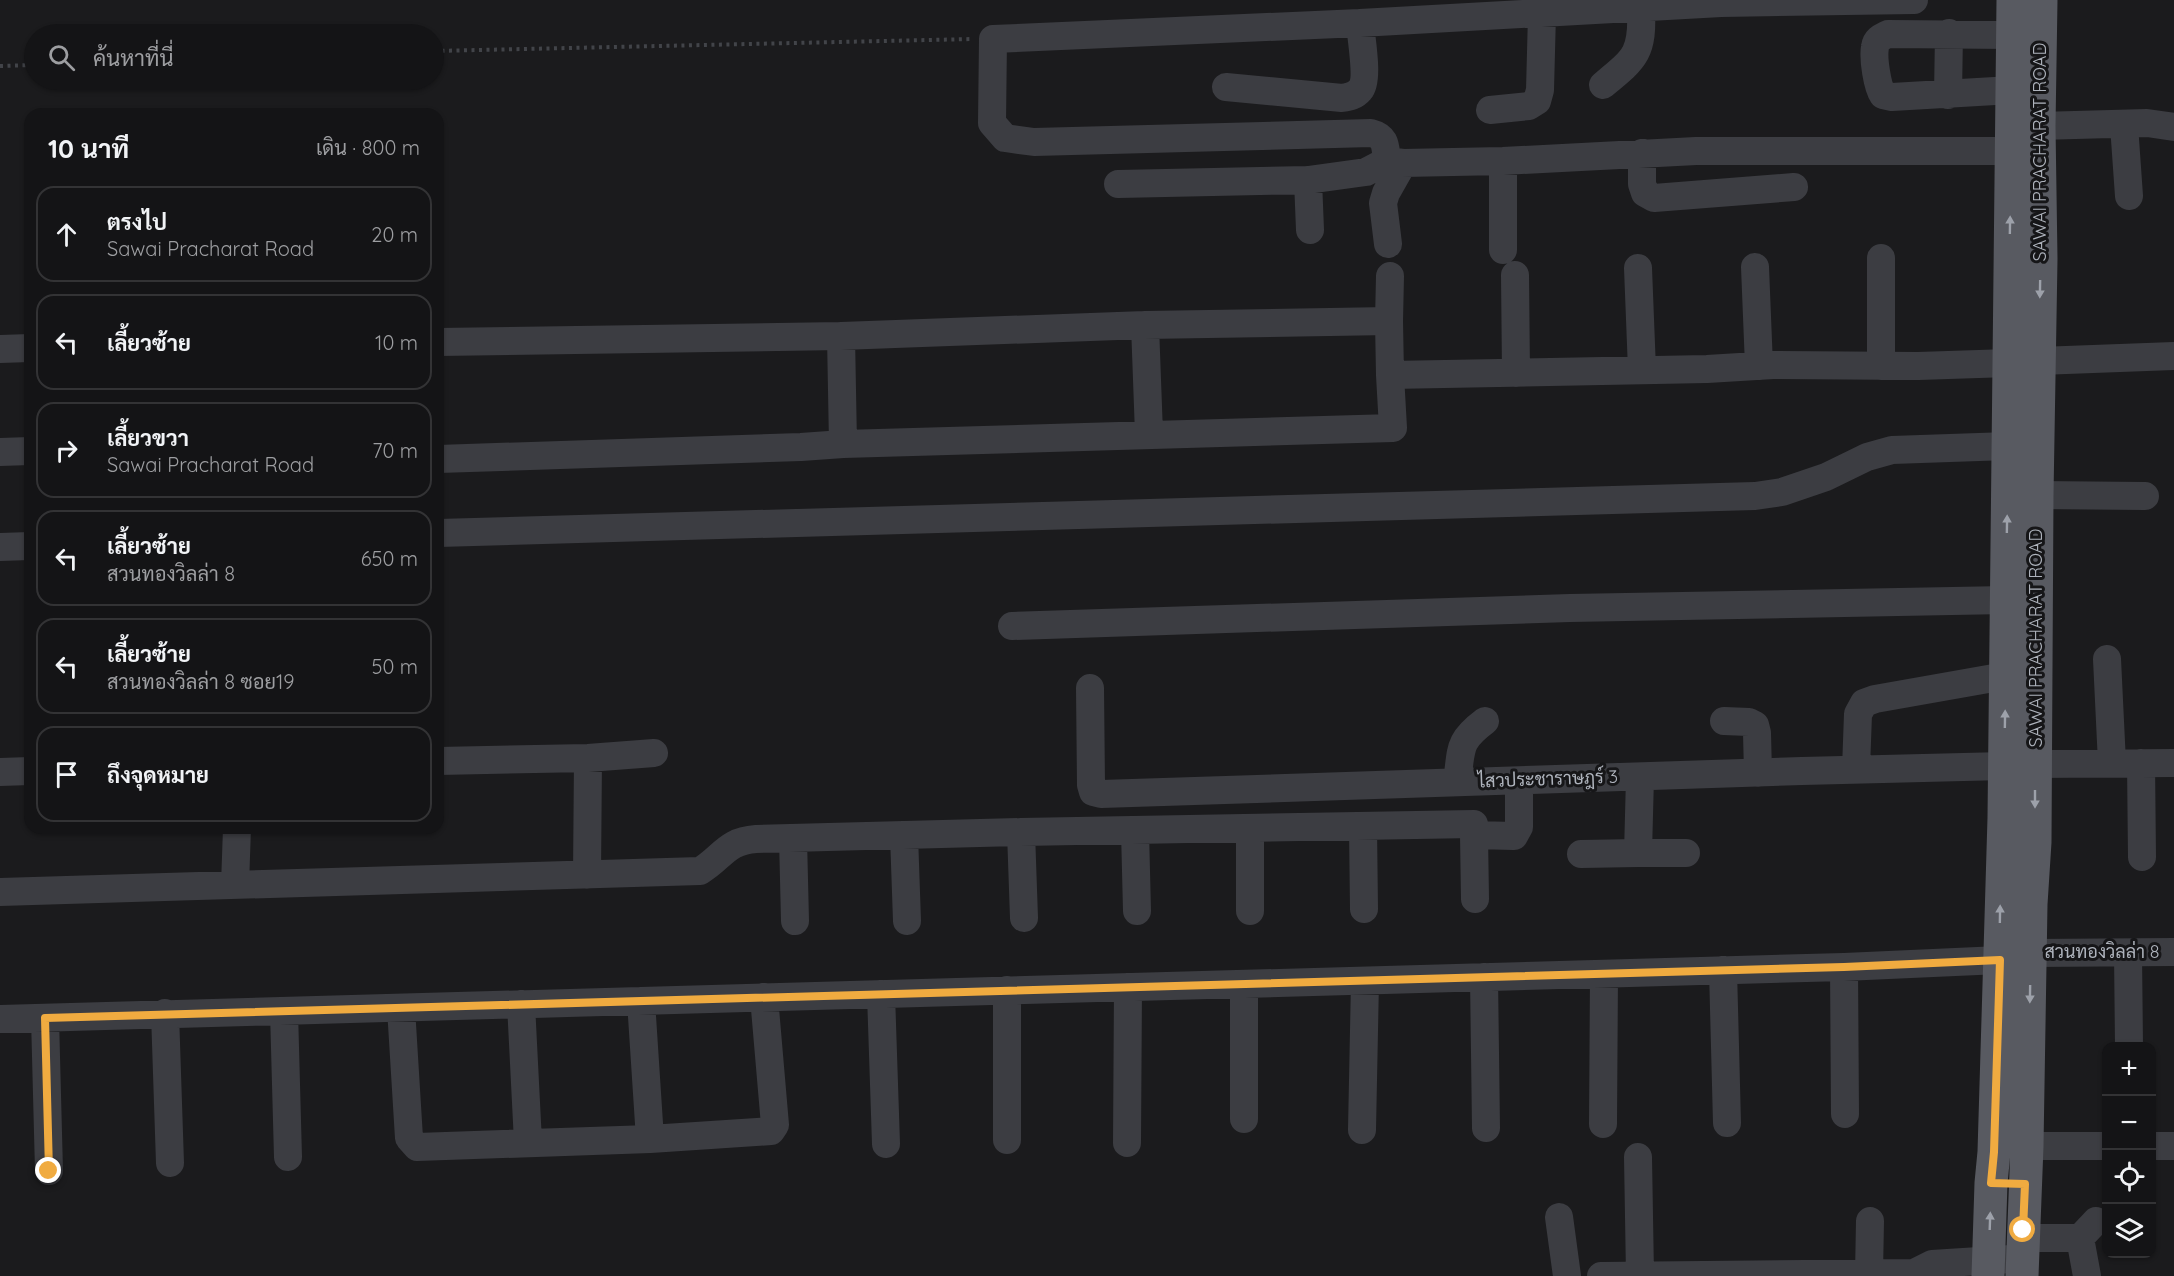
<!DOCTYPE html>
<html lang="th">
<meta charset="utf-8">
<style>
body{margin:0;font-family:Quicksand,Sarabun,sans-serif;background:#1d1d1f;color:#f1f3f6}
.controls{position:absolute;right:18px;bottom:18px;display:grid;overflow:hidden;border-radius:12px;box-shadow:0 2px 4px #0004}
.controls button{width:54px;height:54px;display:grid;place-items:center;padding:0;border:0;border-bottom:2px solid #333335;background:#141416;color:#f1f3f6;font:30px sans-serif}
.stop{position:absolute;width:18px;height:18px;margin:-14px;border:4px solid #f0ab40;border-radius:50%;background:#fff}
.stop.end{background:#f0ab40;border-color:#fff;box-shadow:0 2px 6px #0008}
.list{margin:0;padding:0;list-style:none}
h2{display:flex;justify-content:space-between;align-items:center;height:78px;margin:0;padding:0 24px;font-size:26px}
h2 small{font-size:20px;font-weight:400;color:#9d9ea1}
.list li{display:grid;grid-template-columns:39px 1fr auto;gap:18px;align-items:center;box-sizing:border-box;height:96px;margin:0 12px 12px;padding:0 12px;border:2px solid #333335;border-radius:18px}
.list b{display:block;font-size:22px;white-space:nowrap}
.list p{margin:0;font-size:20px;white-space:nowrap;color:#9d9ea1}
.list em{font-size:20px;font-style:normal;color:#9d9ea1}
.icon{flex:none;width:33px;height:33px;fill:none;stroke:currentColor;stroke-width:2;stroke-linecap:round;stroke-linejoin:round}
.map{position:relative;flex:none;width:2174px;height:1276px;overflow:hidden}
.search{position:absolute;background:#141416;box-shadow:0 2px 4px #0004;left:24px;top:24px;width:420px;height:66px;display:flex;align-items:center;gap:15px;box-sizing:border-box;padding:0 21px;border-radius:33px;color:#9d9ea1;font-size:22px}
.panel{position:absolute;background:#141416;box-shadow:0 2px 4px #0004;left:24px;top:108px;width:420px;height:726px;border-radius:18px}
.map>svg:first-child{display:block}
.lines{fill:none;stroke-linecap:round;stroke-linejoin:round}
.path{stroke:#424449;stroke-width:4;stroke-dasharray:3 4.5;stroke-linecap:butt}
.minor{stroke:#3c3d42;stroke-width:28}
.major{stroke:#585a61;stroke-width:33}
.oneway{fill:#9da1aa}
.route{stroke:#f0ab40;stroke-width:8}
.labels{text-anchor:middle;stroke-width:6;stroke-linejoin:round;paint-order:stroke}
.street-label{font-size:18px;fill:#aeb3bc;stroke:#161618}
</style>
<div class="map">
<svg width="2174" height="1276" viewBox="0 0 2174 1276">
<rect width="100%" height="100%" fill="#1b1b1d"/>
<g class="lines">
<path class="path" d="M434,51L972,39
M0,66L34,65"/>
<path class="minor" d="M1914,0L1721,3L1360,23L993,39L992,123L1005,138L1034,142L1371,133C1387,137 1385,147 1387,161L1403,163L1503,161L1696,151H2011
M1603,85C1636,58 1643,53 1641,8
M1226,87L1342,98C1349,97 1355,96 1360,90C1369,80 1361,38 1360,23
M2012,90L1892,97L1883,95C1877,86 1873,58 1875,47C1876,39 1882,37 1888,34L2012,35
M1948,95L1949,33
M1490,110L1529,106L1537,101L1540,90L1542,14
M2124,125L2129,196
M2039,126L2147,123L2174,127
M1642,153V184L1645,193L1654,198L1794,187
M1503,161V250
M1308,180L1310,230
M1118,184L1308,180L1366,172L1387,161
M1388,244L1383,203L1386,193L1403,163
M1881,258V366
M1755,267L1759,366
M1638,268L1642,370
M1515,275L1516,373
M1389,321L1390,276
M1145,325L1149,434
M841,336L843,444
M438,342L841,336L1145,325L1389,321L1390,375
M0,349L30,348
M2039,361L2174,356
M0,452L30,451
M438,459L801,447L843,444L1393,428L1390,375L1707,369L1773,365L1918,366L2009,363
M2037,495L2145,496
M438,533C877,517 1316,512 1755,496L1782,492L1826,477L1867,457L1892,450L2008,446
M0,547L30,546
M1012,626L1570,608L2006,600
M2107,659L2112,763
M1090,688L1091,785L1093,792L1101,794L1802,771L2004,766
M1724,721L1749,722L1755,725L1757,733L1758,773
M438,761L588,758L654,753
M2141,763L2142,857
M2035,764L2174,763
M1856,769L1858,714L1864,703L1875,699L2005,676
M0,772L30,771
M1640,777L1638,853H1686
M1457,781C1462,749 1457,742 1485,721
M1363,827L1364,909
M1135,831L1137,911
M1021,832L1024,918
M904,835L907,921
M793,838L795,921
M1581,854L1638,853
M587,875L588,758
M235,885L237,828
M0,892L700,871C723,857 726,841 756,839L1021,832L1474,824V835
M1475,899L1474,835L1514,836L1519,827V781
M1250,911V828
M2031,953L2174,952
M2128,953L2129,1046
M1844,967L1845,1114
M1723,970L1727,1123
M1484,977L1486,1128
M1244,984V1119
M1007,990V1140
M881,994L886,1144
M641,1001L650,1139
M521,1004L528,1142
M401,1008L409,1138L417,1147L650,1139L771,1131L775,1125L764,997
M284,1011L288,1157
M165,1013L170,1163
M45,1018L49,1171
M0,1019L1844,967L2000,960
M1603,1124L1604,974
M1362,1130L1365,981
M1127,1143L1128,987
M2027,1146H2106
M2152,1146H2174
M1638,1157L1640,1275
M1559,1217L1567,1276
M2023,1238H2080L2096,1221
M2080,1238L2087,1276
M1914,1273L1932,1264L2011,1259
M1869,1274L1870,1221
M1601,1276L1914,1273L1924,1276"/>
<path class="major" d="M1988,1276L1991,1183L1994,1152L2004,818L2013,0
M2022,1276L2027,1146L2031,904L2035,842L2037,495L2041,259L2039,126L2041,0"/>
</g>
<defs><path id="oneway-solid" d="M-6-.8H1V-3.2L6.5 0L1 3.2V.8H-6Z" transform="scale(1.5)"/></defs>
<g class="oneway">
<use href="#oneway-solid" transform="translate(2010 225) rotate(-89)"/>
<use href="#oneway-solid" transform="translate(2040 289) rotate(91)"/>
<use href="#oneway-solid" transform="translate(2007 524) rotate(-89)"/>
<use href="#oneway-solid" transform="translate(2005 719) rotate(-89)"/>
<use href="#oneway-solid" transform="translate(2035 799) rotate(90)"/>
<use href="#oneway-solid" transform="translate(2000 914) rotate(-89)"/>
<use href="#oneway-solid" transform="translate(2030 994) rotate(91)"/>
<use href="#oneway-solid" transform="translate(1990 1221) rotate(-88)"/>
</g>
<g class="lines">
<path class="route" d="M49,1171L45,1018L1844,967L2000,960L1994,1152L1991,1183L2025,1184L2023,1230"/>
</g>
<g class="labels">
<g class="street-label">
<text transform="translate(2040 152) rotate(-90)" y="6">SAWAI PRACHARAT ROAD</text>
<text transform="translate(2036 638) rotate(-90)" y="6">SAWAI PRACHARAT ROAD</text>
<text transform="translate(1548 779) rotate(-2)" y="6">ไสวประชาราษฎร์ 3</text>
<text x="2102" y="958">สวนทองวิลล่า 8</text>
</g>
</g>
</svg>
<div class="controls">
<button>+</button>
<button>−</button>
<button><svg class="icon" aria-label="locate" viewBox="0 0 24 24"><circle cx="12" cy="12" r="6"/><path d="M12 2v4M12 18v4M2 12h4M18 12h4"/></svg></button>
<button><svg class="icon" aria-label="layers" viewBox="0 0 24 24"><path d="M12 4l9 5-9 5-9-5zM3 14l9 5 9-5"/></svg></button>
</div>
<div class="stop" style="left:2023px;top:1230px"></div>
<div class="stop end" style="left:49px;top:1171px"></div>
<div class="search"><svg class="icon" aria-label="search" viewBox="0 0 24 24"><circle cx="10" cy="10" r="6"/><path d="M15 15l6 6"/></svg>ค้นหาที่นี่</div>
<section class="panel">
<h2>10 นาที<small>เดิน · 800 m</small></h2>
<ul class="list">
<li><svg class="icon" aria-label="ahead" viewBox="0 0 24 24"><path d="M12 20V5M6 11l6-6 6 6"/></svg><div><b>ตรงไป</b><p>Sawai Pracharat Road</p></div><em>20 m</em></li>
<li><svg class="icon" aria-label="left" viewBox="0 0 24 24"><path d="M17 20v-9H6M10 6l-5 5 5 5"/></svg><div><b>เลี้ยวซ้าย</b></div><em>10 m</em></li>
<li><svg class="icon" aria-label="right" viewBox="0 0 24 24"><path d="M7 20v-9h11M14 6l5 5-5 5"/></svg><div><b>เลี้ยวขวา</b><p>Sawai Pracharat Road</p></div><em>70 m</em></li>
<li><svg class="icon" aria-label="left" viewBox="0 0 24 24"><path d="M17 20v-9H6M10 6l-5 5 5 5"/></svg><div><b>เลี้ยวซ้าย</b><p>สวนทองวิลล่า 8</p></div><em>650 m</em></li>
<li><svg class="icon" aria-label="left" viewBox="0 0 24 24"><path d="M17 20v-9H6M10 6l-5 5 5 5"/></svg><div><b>เลี้ยวซ้าย</b><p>สวนทองวิลล่า 8 ซอย19</p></div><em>50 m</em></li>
<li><svg class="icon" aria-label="arrive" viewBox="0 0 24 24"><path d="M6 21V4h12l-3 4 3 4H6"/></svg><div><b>ถึงจุดหมาย</b></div></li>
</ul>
</section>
</div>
